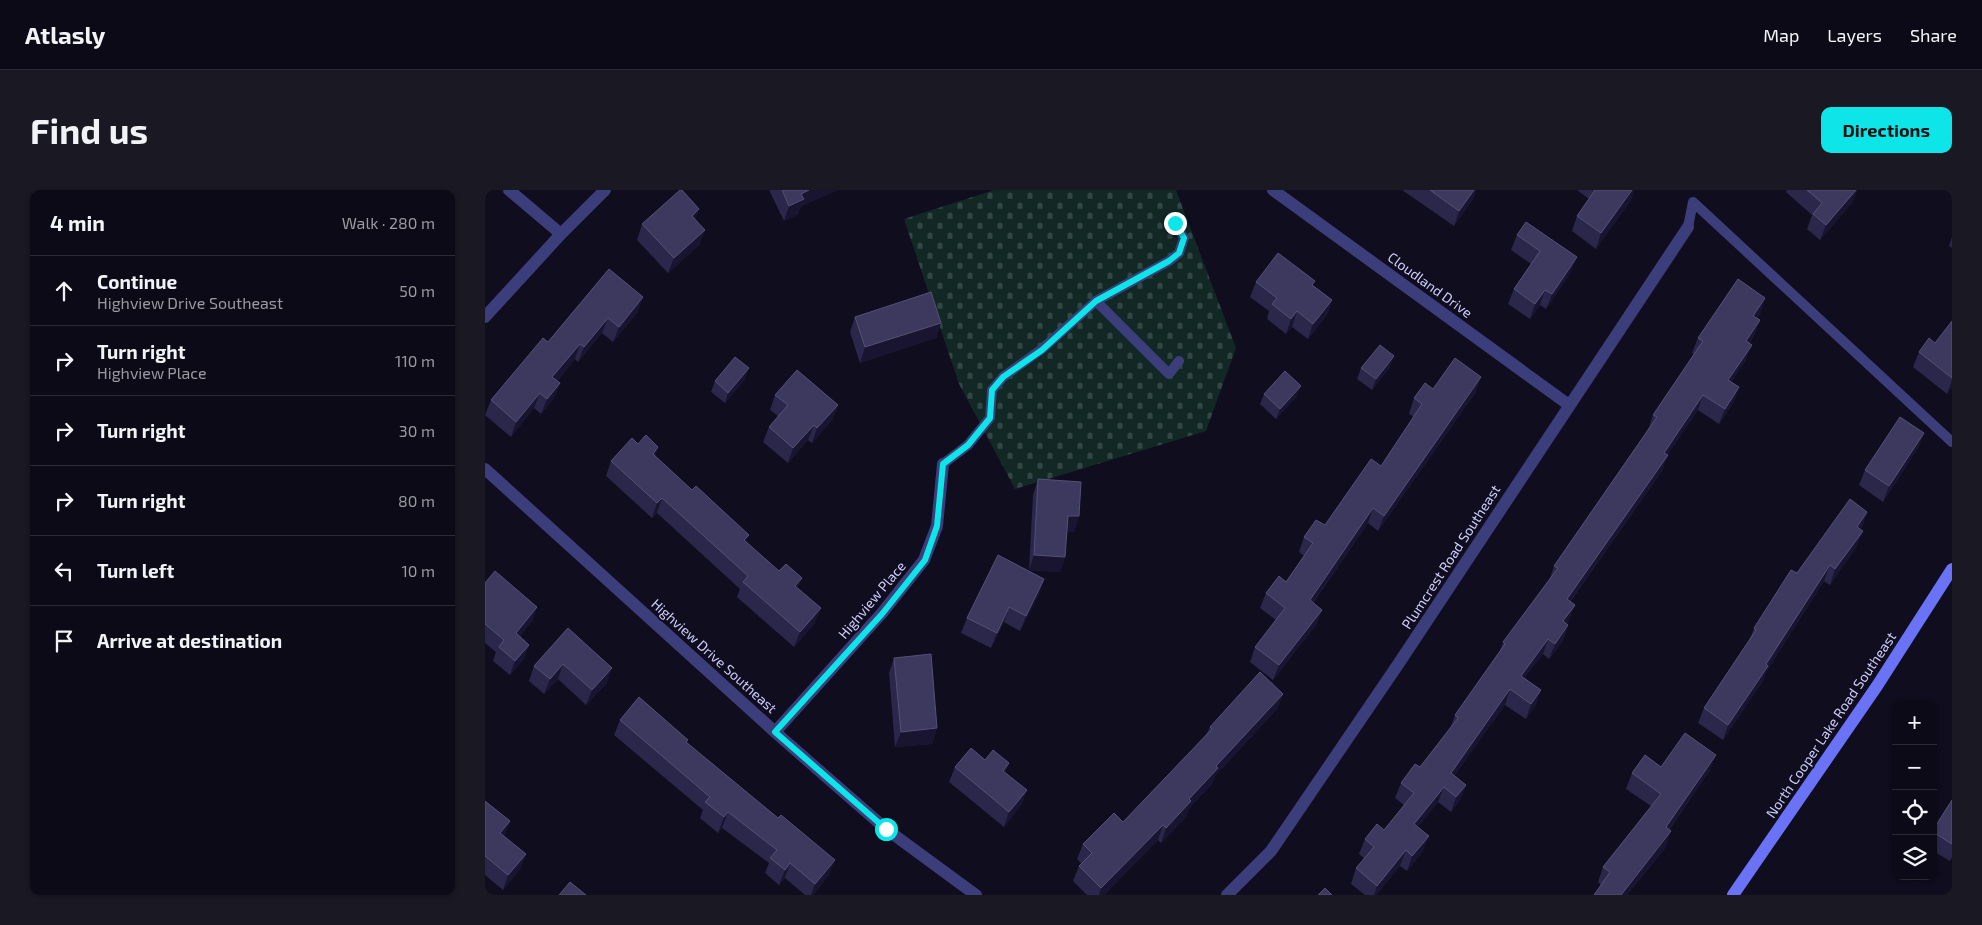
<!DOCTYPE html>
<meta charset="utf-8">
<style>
body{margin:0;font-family:"Exo 2",sans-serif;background:#191823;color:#f1f3f6}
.controls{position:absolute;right:15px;bottom:15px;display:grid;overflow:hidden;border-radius:10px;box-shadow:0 1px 4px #0004}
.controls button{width:45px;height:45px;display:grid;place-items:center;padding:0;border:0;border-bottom:1px solid #2b2b35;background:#0b0a16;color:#f1f3f6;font:25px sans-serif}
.stop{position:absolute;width:15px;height:15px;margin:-11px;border:4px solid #0ee5e8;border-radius:50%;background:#fff}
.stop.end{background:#0ee5e8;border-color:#fff;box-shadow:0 1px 5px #0008}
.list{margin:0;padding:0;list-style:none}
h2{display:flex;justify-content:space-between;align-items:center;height:65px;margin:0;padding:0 20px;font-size:21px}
h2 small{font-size:16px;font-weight:400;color:#9a9aa1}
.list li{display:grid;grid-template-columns:32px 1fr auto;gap:15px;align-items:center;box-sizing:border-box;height:70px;padding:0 20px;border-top:1px solid #2b2b35}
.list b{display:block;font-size:19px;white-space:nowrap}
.list p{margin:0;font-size:16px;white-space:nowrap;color:#9a9aa1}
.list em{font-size:16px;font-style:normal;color:#9a9aa1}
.icon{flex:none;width:28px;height:28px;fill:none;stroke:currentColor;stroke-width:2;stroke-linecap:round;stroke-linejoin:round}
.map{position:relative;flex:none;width:1467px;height:705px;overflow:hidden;border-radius:10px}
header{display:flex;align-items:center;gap:30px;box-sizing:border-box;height:70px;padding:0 25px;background:#0b0a16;border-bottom:1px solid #2b2b35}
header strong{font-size:24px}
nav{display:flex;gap:28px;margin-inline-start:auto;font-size:18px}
.intro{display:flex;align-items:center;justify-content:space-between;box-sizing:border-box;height:120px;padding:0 30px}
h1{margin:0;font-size:35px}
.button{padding:12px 22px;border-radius:10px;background:#0ee5e8;color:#111;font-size:18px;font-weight:700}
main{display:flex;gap:30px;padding:0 30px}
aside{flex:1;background:#0b0a16;border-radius:10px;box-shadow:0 1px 4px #0004}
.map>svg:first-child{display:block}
.cemetery{fill:url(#cemetery-stones)}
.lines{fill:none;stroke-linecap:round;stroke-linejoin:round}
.lane{stroke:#3b3e7a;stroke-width:10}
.street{stroke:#3b3e7a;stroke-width:12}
.secondary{stroke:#6a73f6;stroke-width:12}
.wall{fill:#2b274b}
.shaded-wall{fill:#191531}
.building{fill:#3d395e;stroke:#545077}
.route{stroke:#0ee5e8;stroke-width:6}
.labels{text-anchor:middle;stroke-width:4;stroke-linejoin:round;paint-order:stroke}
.street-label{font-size:14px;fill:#cfcdfc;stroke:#0f0d1e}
</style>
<header>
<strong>Atlasly</strong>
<nav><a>Map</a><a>Layers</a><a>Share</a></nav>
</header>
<div class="intro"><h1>Find us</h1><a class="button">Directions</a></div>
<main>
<aside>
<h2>4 min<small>Walk · 280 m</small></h2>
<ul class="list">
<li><svg class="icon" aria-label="ahead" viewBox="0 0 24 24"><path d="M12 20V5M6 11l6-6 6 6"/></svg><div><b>Continue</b><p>Highview Drive Southeast</p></div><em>50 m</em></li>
<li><svg class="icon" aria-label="right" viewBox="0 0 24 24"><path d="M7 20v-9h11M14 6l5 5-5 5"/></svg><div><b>Turn right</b><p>Highview Place</p></div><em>110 m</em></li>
<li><svg class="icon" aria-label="right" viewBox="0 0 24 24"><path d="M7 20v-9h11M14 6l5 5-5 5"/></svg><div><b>Turn right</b></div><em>30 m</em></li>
<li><svg class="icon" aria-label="right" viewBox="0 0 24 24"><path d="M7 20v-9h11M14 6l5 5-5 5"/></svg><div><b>Turn right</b></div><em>80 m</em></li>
<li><svg class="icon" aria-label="left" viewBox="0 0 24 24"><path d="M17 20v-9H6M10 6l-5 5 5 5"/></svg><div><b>Turn left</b></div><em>10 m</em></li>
<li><svg class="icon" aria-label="arrive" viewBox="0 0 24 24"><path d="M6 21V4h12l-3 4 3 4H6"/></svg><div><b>Arrive at destination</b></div></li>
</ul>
</aside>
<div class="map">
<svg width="1467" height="705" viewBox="0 0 1467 705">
<defs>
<pattern id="cemetery-stones" width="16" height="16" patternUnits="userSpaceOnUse" patternTransform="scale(1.25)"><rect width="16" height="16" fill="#112825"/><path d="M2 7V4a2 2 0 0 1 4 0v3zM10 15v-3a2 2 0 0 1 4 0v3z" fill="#334646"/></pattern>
</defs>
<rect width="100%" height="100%" fill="#0f0d1e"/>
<path class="cemetery" d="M509,0H691L751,158L721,241L530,299L474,194L419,29Z"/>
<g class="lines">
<path class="lane" d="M1203,37L1208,12L1467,252
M611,111L684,184L694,171
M458,274L483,255L505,228L507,200L518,187L557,159L611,111L684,71L694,63L699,48L690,33"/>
<path class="street" d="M24,0L76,44
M788,0L1084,215
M0,127L76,44L120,0
M0,279L290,542L401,639L491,705
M290,542L397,423L439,370L452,336L458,274
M742,705L786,661L914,473L1203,37"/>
<path class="secondary" d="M1248,705L1392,496L1467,379"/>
</g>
<path class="wall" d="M284,0H353L316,16L313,24L299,31Z
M917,0H991L988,9L969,36Z
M1092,0H1149L1146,10L1111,59L1087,41L1092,26L1104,9Z
M1302,0H1372L1367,13L1335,50L1322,39L1327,25L1301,2Z
M157,34L220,40L214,55L183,83L152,50Z
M1032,45L1086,82L1061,119L1055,115L1045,129L1023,114L1029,99L1046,74L1026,60Z
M1467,47V58L1464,56Z
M124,79L153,122L128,152L117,143L93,172L90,169L72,191L75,193L69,208L56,224L49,218L26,247L0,225L6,210L63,152Z
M771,92L829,96L847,110L842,125L823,149L807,137L801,144L782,129L784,121L765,107Z
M1280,108L1275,124L1272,128L1275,130L1269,145L1264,154L1261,170L1246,192L1249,212L1234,234L1213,220L1182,265L1177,281L1085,412L1090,415L1084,430L1081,434L1083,435L1078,451L1064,469L1058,464L1039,488L1051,515L1041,529L1020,515L969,586L981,595L975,610L966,622L953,612L933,637L938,661L922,681L915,676L891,705H880L866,694L871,678L879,668L874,664L880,649L899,640L919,615L910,608L916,593L935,577L965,539L970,525L1015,461L1018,452L1064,391L1069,376L1163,240L1168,225L1209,164L1207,163L1213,148Z
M370,127L456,133L451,148L375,173L365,142Z
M1467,131V197L1462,204L1428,177L1434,162L1450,153Z
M905,177L887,200L872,189L876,178Z
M260,189L240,213L226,202L230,191Z
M948,199L991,202L893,341L883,333L828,413L837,420L831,435L788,490L765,472L770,457L791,430L775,418L781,403L801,392L819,366L814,362L819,347L840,335L896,276L929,227L924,224L929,208Z
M779,204L812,206L791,229L775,214Z
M290,205L353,215L347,230L327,253L323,250L303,273L278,252L284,237L293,226L285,220Z
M1439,243L1433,258L1398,312L1374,295L1380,280Z
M153,254L173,257L170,266L262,353L313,398L330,433L309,457L252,407L255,399L172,323L167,328L121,286L126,271Z
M553,289L594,326L589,342L582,341L580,367L575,382L544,380L548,305Z
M1382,322L1377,337L1375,339L1372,356L1345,395L1339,391L1281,482L1278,491L1238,550L1213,533L1219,518L1265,449L1269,438L1312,383Z
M559,389L554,404L535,441L519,432L506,458L476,443L482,428Z
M0,393L52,417L47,431L35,446L44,455L39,469L25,485L8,471L11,462L0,453Z
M83,438L122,493L101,515L73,489L59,504L44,491L49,476Z
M409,468L452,538L447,554L410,557L404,483Z
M798,504L792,519L730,586L727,594L704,618L701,627L676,653L673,650L619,705H602L588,691L594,676L597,674L592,669L598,654L638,632L721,545L725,537Z
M135,530L202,553L344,685L328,705H320L300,688L294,695L280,683L284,673L237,638L233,643L215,628L218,620L129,545Z
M500,570L524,573L520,583L542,600L536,615L519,637L464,592L470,577Z
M1176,577L1225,580L1184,640L1181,657L1142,705H1109L1116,695L1113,692L1118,677L1166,616L1141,599L1147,583Z
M1467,610V667L1465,671L1448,661V640Z
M0,611L25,631L19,646L41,664L35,679L18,700L0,685Z"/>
<path class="shaded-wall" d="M324,0H353L316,16L313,24L299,31L304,16L316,4Z
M989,0H991L988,9L969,36L974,21Z
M1147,0H1149L1146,10L1111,59L1116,43Z
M1371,0H1372L1367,13L1335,50L1341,35Z
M214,19L209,34L207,26Z
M220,40L214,55L183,83L189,68Z
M1092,67L1086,82L1061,119L1067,104Z
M1060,100L1055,115L1045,129L1050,114Z
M158,107L153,122L128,152L134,137Z
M1280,108L1275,124L1263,141L1268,126Z
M847,110L842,125L823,149L828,134Z
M812,121L807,137L801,144L806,129Z
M123,128L117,143L93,172L99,157Z
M1275,130L1269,145L1255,167L1261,151Z
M456,133L451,148L375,173L380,157Z
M95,154L90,169L62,202L67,187Z
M1267,155L1261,170L1238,205L1243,190Z
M909,166L905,177L887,200L891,189Z
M264,178L260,189L240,213L243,203Z
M996,187L991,202L893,341L899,326Z
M1467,190V197L1462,204Z
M75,193L69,208L56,224L62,209Z
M816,196L812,206L791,229L795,219Z
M1254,197L1249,212L1234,234L1240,219Z
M55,203L49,218L26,247L31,232Z
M1218,205L1213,220L1174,278L1179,263Z
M353,215L347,230L327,253L332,238Z
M329,235L323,250L303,273L308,258Z
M1439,243L1433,258L1398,312L1404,296Z
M173,257L168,272V264Z
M1183,265L1177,281L1076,424L1082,409Z
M177,308L172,323L167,328L172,313Z
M888,318L883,333L819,425L825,410Z
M1382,322L1377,337L1366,352L1372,337Z
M583,326H594L589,342L577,341Z
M1378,341L1372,356L1345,395L1350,379Z
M264,345L259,360V350Z
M549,365L580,367L575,382L544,380Z
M1345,375L1339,391L1281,482L1278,491L1238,550L1243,535Z
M317,388L311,403L310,396Z
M559,389L554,404L535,441L541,426Z
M1090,415L1084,430L1072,447L1078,431Z
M52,417L47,431L26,457L31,443Z
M524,417L519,432L506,458L512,443Z
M336,418L330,433L309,457L315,442Z
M837,420L831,435L788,490L794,475Z
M1083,435L1078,451L1064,469L1070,454Z
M1063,449L1058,464L1030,501L1036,486Z
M44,455L39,469L25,485L30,471Z
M78,474L73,489L59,504L65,489Z
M127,478L122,493L101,515L107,500Z
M1025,499L1020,515L961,598L966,583Z
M1056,500L1051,515L1041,529L1046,514Z
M798,504L792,519L730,586L727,594L704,618L701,627L676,653L681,638L704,609L731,576Z
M452,538L447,554L410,557L416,542Z
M1231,565L1225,580L1175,652L1181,637Z
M524,573L518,588V581Z
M981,595L975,610L966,622L971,607Z
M959,597L953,612L924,649L929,634Z
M542,600L536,615L519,637L524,622Z
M243,622L237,638L233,643L239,627Z
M25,631L19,647L15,643Z
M678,635L673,650L619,705H614L616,698Z
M1186,641L1181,657L1142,705H1136Z
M944,646L938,661L922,681L927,666Z
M921,660L915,676L891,705H889L892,696Z
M41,664L35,679L18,700L23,685Z
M350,670L344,685L328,705H326L330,694Z
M305,673L300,688L294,695L300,680Z"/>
<path class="building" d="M195,0H197L214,19L207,26L220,40L189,68L157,34Z
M297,0H324L316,4L319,9L304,16Z
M945,0H989L974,21Z
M1110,0H1147L1116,43L1092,26Z
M1322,0H1371L1341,35L1328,24L1337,13Z
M1041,32L1092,67L1067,104L1060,100L1050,114L1029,99L1055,61L1032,45Z
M793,63L830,91L827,95L847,110L828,134L812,121L806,129L787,114L792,108L771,92Z
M124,79L158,107L134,137L123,128L99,157L95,154L67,187L75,193L62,209L55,203L31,232L6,210L58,148L63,152Z
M1253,89L1280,108L1268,126L1275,130L1261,151L1267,155L1243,190L1254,197L1240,219L1218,205L1179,263L1183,265L1082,409L1090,415L1078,431L1083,435L1070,454L1063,449L1036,486L1056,500L1046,514L1025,499L966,583L981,595L971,607L959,597L929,634L944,646L927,666L921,660L892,696L871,678L889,657L880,649L892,634L899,640L929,603L916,593L930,574L935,577L973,528L970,525L1020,454L1018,452L1073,378L1069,376L1172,227L1168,225L1218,151L1213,148Z
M446,102L456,133L380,157L370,127Z
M1467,131V188L1434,162L1444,148L1450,153Z
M895,155L909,166L891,189L876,178Z
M250,167L264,178L243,203L230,191Z
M970,168L996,187L899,326L888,318L825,410L837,420L794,475L770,457L800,418L781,403L794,386L801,392L828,353L819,347L831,330L840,335L886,269L896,276L937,214L929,208L940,193L948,199Z
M312,180L353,215L332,238L329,235L308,258L284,237L303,215L290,205Z
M800,181L816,196L795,219L779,204Z
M1415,227L1439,243L1404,296L1380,280Z
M161,245L173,257L168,264L207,300L211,296L264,345L259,350L294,381L301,374L317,388L310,396L336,418L315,442L258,392L263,386L177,308L172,313L126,271L147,248L153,254Z
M553,289L596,292L594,326H583L580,367L549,365Z
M1365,309L1382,322L1372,337L1378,341L1350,379L1345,375L1281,474L1283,476L1243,535L1219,518L1271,440L1269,438L1306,380L1312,383Z
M513,365L559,389L541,426L524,417L512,443L482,428Z
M10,381L52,417L31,443L44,455L30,471L14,457L19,450L0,434V393Z
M83,438L127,478L107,500L78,474L65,489L49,476Z
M446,464L452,538L416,542L409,468Z
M775,482L798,504L731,576L733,578L704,609L706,611L681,638L678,635L616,698L594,676L607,663L598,654L629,623L638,632L727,539L725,537Z
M154,507L203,550L201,552L293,628L296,625L350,670L330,694L305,673L300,680L285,668L292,660L243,622L239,627L220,612L225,607L135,530Z
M1200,543L1231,565L1181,637L1186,641L1136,705H1109L1125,682L1118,677L1176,604L1147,583L1160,565L1176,577Z
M486,558L500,570L508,560L524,573L518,581L542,600L524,622L470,577Z
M1467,610V654L1448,642V640Z
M0,611L25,631L15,643L41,664L23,685L0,666Z
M85,692L101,705H74Z
M840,698L847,705H833Z"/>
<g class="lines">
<path class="route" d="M401,639L290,542L397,424L440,370L452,336L458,274L483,255L505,228L507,200L518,187L557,160L611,111L684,71L694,63L699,48L690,33"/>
</g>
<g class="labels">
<g class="street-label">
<text transform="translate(945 95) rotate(36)" y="5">Cloudland Drive</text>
<text transform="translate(966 367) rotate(-57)" y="5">Plumcrest Road Southeast</text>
<text transform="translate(387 410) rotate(-50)" y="5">Highview Place</text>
<text transform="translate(229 466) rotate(42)" y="5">Highview Drive Southeast</text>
<text transform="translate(1346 535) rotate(-56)" y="5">North Cooper Lake Road Southeast</text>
</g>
</g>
</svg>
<div class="controls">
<button>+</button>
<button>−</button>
<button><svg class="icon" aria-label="locate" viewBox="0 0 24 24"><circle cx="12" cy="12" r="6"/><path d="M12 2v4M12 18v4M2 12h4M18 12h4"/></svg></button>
<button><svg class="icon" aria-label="layers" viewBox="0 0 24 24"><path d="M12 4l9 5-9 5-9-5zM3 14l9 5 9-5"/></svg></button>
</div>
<div class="stop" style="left:401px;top:639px"></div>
<div class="stop end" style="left:690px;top:33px"></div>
</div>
</main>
